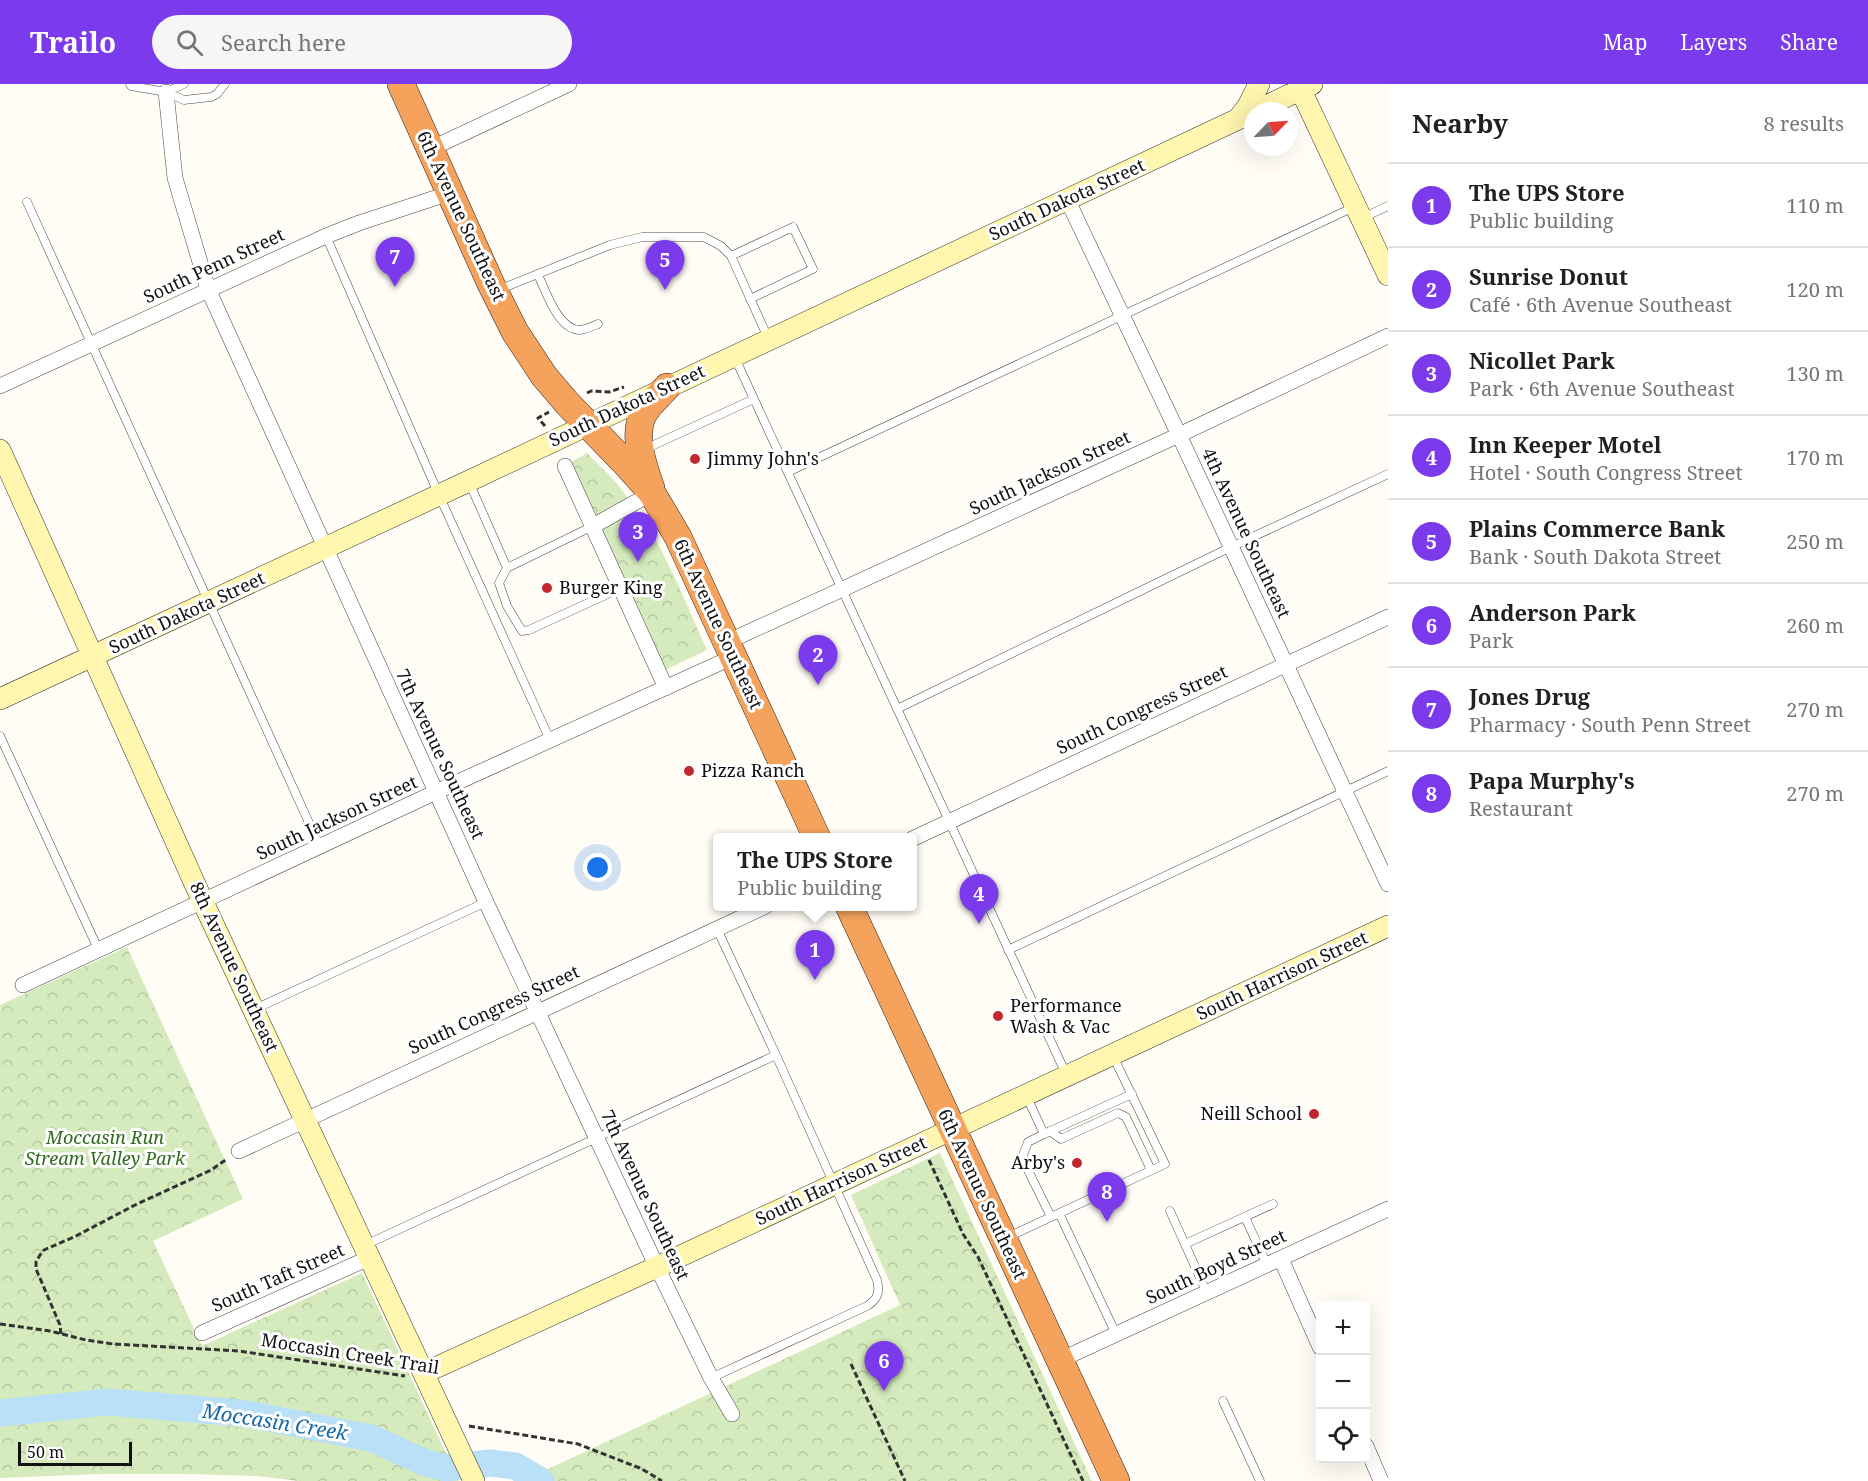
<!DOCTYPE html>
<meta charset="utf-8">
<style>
body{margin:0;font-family:"Noto Serif",serif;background:#f6f6f6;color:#202124}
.controls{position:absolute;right:18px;bottom:18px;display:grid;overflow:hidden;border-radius:6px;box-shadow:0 6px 24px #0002}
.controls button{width:54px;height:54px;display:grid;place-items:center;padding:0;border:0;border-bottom:2px solid #e0e0e0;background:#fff;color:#202124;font:30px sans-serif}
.compass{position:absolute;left:1244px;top:18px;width:54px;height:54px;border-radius:50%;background:#fff;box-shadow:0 6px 24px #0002;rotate:65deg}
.scale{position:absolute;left:18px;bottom:15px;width:114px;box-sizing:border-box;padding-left:6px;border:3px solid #111;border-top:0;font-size:16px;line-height:21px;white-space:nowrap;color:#111;-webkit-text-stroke:4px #fff;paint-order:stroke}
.you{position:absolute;left:598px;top:784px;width:21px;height:21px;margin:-15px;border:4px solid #fff;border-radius:50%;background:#1a73e8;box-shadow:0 0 0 9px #1a73e833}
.badge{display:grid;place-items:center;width:39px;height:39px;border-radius:50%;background:#7c3aed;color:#fff;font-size:20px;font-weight:700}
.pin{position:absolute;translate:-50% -50px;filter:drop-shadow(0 2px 3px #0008)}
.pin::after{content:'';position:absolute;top:32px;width:21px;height:18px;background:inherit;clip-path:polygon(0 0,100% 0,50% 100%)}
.popup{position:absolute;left:713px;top:749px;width:204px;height:78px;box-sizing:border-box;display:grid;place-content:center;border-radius:6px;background:#fff;filter:drop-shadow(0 2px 4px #0005);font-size:20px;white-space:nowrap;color:#757577}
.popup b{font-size:22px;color:#202124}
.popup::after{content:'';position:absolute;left:50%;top:100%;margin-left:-12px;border:12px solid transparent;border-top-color:#fff}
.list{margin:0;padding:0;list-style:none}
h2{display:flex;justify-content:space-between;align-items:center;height:78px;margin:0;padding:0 24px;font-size:26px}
h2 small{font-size:20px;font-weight:400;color:#757577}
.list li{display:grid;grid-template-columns:39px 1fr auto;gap:18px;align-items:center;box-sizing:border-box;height:84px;padding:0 24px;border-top:2px solid #e0e0e0}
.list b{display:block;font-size:22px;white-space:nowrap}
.list p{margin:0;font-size:20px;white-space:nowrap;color:#757577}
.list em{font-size:20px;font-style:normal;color:#757577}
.icon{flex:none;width:33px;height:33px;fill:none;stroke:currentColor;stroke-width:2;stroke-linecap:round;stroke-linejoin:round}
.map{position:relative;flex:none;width:1388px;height:1397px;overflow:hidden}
header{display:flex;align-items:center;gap:36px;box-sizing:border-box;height:84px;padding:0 30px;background:#7c3aed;color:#fff}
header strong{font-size:28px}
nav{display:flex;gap:33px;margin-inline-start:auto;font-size:21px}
.search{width:420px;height:54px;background:#f6f6f6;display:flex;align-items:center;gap:15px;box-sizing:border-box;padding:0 21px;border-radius:33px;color:#757577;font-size:22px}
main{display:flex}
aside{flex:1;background:#fff}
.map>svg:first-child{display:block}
.park{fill:url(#park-crowns)}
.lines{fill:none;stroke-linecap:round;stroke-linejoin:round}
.river{stroke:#b9e0f7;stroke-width:27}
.lane-casing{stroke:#444;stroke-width:9}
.street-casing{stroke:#444;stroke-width:16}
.secondary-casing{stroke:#333;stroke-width:22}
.highway-casing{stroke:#222;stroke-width:28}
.path{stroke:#333;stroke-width:3;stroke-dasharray:6 3;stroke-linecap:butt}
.lane{stroke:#fff;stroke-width:8}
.street{stroke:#fff;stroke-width:15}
.secondary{stroke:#fff6b0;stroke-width:21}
.highway{stroke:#f5a25d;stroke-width:27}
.poi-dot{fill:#c4262e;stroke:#fff;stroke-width:2}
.labels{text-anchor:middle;stroke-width:6;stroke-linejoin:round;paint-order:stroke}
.street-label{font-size:18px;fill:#111;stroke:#fff}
.poi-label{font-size:18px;fill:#111;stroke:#fff;text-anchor:start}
.park-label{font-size:18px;font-style:italic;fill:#2f6b1f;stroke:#fff}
.water-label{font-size:20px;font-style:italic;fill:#1768a6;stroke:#fff}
</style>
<header>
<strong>Trailo</strong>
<div class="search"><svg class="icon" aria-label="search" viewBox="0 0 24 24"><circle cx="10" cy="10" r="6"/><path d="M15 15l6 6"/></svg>Search here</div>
<nav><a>Map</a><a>Layers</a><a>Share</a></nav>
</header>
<main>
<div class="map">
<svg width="1388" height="1397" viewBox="0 0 1388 1397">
<defs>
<pattern id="park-crowns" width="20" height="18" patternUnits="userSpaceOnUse" patternTransform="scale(1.5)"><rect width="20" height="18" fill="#d5ebbd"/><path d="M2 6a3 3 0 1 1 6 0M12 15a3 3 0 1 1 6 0" fill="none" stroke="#b6c8a1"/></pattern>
</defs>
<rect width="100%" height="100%" fill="#fffdf5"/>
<path class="park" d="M587,369C600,382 614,395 625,410C662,456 683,513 707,566L659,589L565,382Z
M127,863L243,1115L153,1157L202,1262L362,1189L459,1397H298L257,1392L190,1390H100L0,1394V921Z
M940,1069L1092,1397H541L533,1392L900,1221L851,1111Z"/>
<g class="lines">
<path class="river" d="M0,1329L107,1318L241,1329L371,1354L426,1379L446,1384L490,1379L515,1382L541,1397"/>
<g class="lane-casing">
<path id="lane" d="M130,0L131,2L166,8L184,16L211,13L217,10L225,0
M166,8L184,0
M27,118L320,763
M1362,134L1388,122
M326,152L439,411L550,656
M731,172L793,143L813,185L750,215
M538,191C546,207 558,246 580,246C586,245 593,242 598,240
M498,206L610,161L642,153H704L721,162L731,172L768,254
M735,274L1066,990
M645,365L754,315
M788,388L1354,123
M469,398L507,484L593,442
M507,484L499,499L507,522L522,547L529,546L621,504
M897,625L1231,463L1388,390
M0,652L99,867
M1008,866L1388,687
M255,925L486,818
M1026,1011L1044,1050L1132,1010
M1050,1047L1061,1055L1118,1029L1126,1033L1151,1086
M1044,1050L1028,1058L1022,1074L1051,1133
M1170,1127L1207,1209
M1059,1129L1116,1250
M1245,1133L1267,1181
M1008,1153L1165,1080L1113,972
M1185,1160L1273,1120
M365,1161L776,971
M711,1294L867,1222C878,1215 880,1208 877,1196L776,971L717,845
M1223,1317L1260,1397"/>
</g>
<g class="street-casing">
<path id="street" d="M166,8L175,94L208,205L486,818L657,1183L711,1294L732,1330
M430,65L569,0
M1067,115L1179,351L1388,800
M0,302L326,152L359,139L450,109
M565,382L666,604
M593,442L652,409
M727,558L1179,351L1388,252
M912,755L1388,533
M23,901L436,708L733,573
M239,1067L766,822
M1281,1175L1320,1263
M202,1249L369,1174
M1060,1276L1388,1125
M1366,1362L1381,1397"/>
</g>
<g class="secondary-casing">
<path id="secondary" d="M1298,0L1388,191
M1256,27L1312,0
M1238,35L1248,22L1259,0
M0,366L203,818L474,1397
M0,615L469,397L1253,28
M424,1289L657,1183L1388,842"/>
</g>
<g class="highway-casing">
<path id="highway" d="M401,0L491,200L515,248L544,292L567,319L628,382L652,409L678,453L817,754
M651,404C644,383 633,355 642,333C647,321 659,312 667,303
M849,822L1116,1397"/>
</g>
<path class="path" d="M587,309L591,307L609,308L624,303
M545,342L538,334L549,328
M929,1076L963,1150L978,1173L1083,1397
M0,1240L50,1247L86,1256L113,1260L239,1267L405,1292
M61,1250L60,1241L36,1185V1178L40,1171L44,1166L76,1152L135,1121L211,1086L227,1075
M851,1280L905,1397
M469,1342L578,1360L642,1385L662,1397"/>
<use href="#lane" class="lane"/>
<use href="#street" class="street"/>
<use href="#secondary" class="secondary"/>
<use href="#highway" class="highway"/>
</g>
<g class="poi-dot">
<circle cx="695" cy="375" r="6"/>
<circle cx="547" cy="504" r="6"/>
<circle cx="689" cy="687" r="6"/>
<circle cx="998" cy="932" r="6"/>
<circle cx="1314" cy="1030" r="6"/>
<circle cx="1077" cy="1079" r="6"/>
</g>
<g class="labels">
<g class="street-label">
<text transform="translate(1067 116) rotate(-25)" y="6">South Dakota Street</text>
<text transform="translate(461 132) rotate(65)" y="6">6th Avenue Southeast</text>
<text transform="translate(214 182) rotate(-25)" y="6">South Penn Street</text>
<text transform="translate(627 322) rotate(-25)" y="6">South Dakota Street</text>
<text transform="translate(1050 389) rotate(-25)" y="6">South Jackson Street</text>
<text transform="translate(1246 449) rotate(65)" y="6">4th Avenue Southeast</text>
<text transform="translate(187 529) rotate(-25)" y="6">South Dakota Street</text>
<text transform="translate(718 540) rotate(65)" y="6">6th Avenue Southeast</text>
<text transform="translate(1142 626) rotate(-25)" y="6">South Congress Street</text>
<text transform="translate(440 670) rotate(65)" y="6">7th Avenue Southeast</text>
<text transform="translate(337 734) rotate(-25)" y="6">South Jackson Street</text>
<text transform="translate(234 883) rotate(65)" y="6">8th Avenue Southeast</text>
<text transform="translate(1282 892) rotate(-25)" y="6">South Harrison Street</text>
<text transform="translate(494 926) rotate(-25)" y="6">South Congress Street</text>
<text transform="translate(841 1097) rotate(-25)" y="6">South Harrison Street</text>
<text transform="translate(982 1110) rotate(65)" y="6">6th Avenue Southeast</text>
<text transform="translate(645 1111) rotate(65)" y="6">7th Avenue Southeast</text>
<text transform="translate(1216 1183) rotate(-25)" y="6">South Boyd Street</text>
<text transform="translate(278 1194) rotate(-24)" y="6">South Taft Street</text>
<text transform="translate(350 1270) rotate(9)" y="6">Moccasin Creek Trail</text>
</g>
<g class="poi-label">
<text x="707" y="381">Jimmy John's</text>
<text x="559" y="510">Burger King</text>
<text x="701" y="693">Pizza Ranch</text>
<text x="1010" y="928">Performance<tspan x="1010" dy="21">Wash &amp; Vac</tspan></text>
<text x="1302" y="1036" text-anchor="end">Neill School</text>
<text x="1065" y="1085" text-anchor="end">Arby's</text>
</g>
<g class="park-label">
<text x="105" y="1060">Moccasin Run<tspan x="105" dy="21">Stream Valley Park</tspan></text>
</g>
<g class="water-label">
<text transform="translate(275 1338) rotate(9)" y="7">Moccasin Creek</text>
</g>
</g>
</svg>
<div class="controls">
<button>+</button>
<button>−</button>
<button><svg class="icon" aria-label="locate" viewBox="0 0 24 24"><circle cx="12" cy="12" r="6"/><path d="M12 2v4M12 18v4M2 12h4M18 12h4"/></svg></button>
</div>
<svg class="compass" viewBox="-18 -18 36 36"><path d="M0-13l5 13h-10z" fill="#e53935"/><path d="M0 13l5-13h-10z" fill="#757577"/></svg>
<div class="scale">50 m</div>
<div class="you"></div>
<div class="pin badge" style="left:815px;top:896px">1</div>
<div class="popup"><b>The UPS Store</b>Public building</div>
<div class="pin badge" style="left:818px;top:601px">2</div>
<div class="pin badge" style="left:638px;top:478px">3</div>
<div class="pin badge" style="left:979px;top:840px">4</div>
<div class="pin badge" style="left:665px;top:206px">5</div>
<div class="pin badge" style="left:884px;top:1307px">6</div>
<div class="pin badge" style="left:395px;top:203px">7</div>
<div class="pin badge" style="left:1107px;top:1138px">8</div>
</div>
<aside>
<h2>Nearby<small>8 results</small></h2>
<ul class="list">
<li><span class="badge">1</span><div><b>The UPS Store</b><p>Public building</p></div><em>110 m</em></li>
<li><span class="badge">2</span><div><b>Sunrise Donut</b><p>Café · 6th Avenue Southeast</p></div><em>120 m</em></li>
<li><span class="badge">3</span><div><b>Nicollet Park</b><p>Park · 6th Avenue Southeast</p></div><em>130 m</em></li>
<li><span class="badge">4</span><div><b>Inn Keeper Motel</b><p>Hotel · South Congress Street</p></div><em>170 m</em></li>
<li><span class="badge">5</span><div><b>Plains Commerce Bank</b><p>Bank · South Dakota Street</p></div><em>250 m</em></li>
<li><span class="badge">6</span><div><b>Anderson Park</b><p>Park</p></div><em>260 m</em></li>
<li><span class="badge">7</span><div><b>Jones Drug</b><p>Pharmacy · South Penn Street</p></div><em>270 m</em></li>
<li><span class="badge">8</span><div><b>Papa Murphy's</b><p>Restaurant</p></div><em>270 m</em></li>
</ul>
</aside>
</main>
